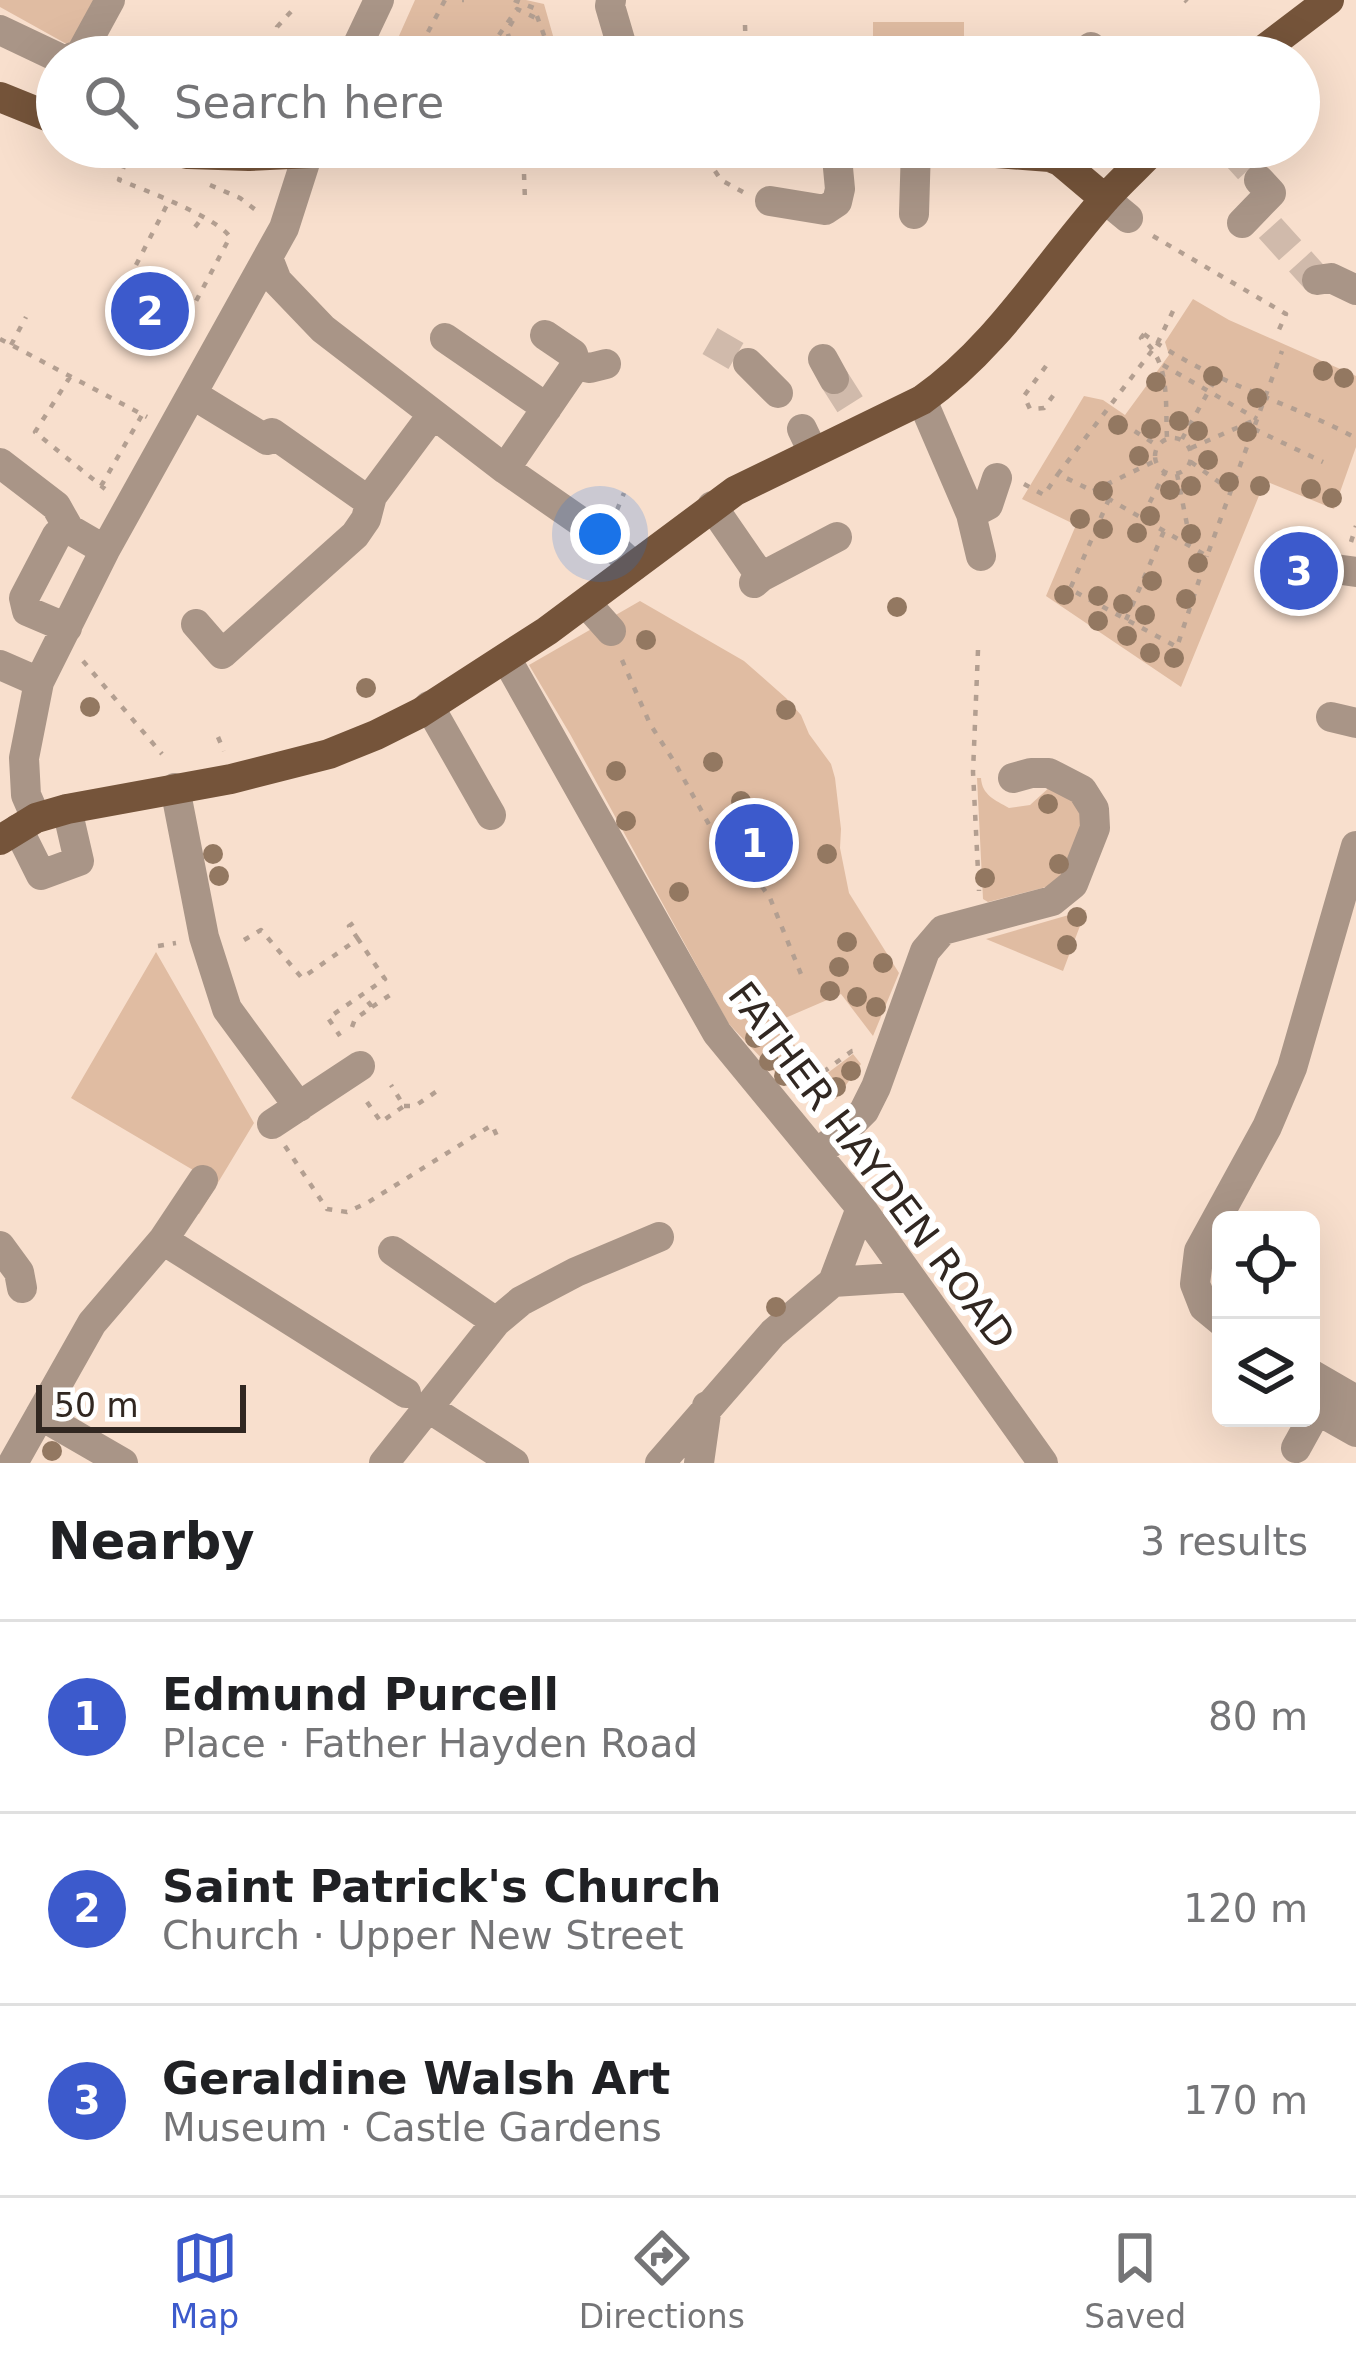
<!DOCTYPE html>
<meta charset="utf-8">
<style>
body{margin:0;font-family:"DejaVu Sans",sans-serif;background:#f6f6f6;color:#202124}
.controls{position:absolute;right:36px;bottom:36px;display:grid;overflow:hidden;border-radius:18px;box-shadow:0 12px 48px #0002}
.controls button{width:108px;height:108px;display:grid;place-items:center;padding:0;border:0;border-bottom:3px solid #e0e0e0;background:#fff;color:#202124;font:60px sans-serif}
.scale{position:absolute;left:36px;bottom:30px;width:210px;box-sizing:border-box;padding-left:12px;border:6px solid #312721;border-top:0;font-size:33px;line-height:42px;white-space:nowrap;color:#312721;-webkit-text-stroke:9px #fff;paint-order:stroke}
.you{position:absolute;left:600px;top:534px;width:42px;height:42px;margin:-30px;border:9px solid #fff;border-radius:50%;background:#1a73e8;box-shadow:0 0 0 18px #1a73e833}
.badge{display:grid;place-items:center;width:78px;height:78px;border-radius:50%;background:#3c5acc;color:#fff;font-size:39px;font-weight:700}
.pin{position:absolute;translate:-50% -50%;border:6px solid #fff;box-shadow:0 3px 12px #0006}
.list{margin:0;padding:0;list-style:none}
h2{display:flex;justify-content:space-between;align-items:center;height:156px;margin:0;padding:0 48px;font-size:51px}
h2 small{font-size:39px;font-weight:400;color:#757577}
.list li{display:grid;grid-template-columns:78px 1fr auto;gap:36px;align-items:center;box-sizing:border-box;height:192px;padding:0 48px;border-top:3px solid #e0e0e0}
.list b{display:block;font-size:45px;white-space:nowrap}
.list p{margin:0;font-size:39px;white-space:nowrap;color:#757577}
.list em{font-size:39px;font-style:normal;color:#757577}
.icon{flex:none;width:66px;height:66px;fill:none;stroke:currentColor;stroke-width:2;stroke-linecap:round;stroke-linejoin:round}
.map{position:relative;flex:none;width:1356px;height:1463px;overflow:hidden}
.search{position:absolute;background:#fff;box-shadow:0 12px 48px #0002;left:36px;right:36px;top:36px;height:132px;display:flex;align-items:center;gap:30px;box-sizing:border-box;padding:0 42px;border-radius:66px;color:#757577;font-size:45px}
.sheet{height:732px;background:#fff}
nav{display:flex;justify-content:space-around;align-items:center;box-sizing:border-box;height:168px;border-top:3px solid #e0e0e0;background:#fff;font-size:33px;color:#757577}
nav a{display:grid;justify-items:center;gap:6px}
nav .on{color:#3c5acc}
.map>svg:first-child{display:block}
.green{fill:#e0bca2}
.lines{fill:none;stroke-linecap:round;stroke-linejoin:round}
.minor-tunnel{stroke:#d0baab;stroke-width:30;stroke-dasharray:30 15;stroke-linecap:butt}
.path{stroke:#b39f91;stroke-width:4.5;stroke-dasharray:6 9;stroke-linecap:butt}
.minor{stroke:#a99587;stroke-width:30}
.major{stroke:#75543a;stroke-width:30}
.tree{fill:#937861}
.labels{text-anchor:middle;stroke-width:12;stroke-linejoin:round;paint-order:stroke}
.street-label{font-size:39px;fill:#312721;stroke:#fff}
</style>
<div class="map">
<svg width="1356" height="1463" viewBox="0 0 1356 1463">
<rect width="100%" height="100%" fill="#f8dfcd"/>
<path class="green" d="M0,0H94L72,47L0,7Z
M415,0H526L544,4L559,57H544L519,50L518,57L390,56Z
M873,22H964V57H873Z
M1193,299L1229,320L1356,376V447L1334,509L1265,481L1181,687L1046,596L1076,525L1022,499L1084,396L1103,400L1125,415L1169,355L1165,342Z
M640,601L744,661L786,698L801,715L809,734L831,764L835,778L841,829L840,848L849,893L899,973L873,1036L841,994L776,1022L821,1078L853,1054L861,1064L836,1099H811L792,1090L728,1023L570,734L529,665Z
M977,778H981C982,795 995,800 1009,808L1030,805L1052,785L1076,796L1086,830L1058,884L988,902L983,899Z
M1086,910L1063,971L986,939Z
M156,952L254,1123L199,1214L192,1211L210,1180L71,1098Z"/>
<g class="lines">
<path class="minor-tunnel" d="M1229,147L1259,180
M1270,228L1317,280
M710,341L748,363
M834,379L855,412"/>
<path class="path" d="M462,0H464
M514,0L534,8L552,57
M1185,0L1187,2
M745,25L746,57
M428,32L445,0
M499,35L517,9L540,20
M514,54L507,31L516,15
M273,57L277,27L297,5
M670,57V48L843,45V57
M72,147L135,165
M125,163L119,180C143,189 218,218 230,237L186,320L192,335
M715,171L721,180L743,192
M524,174L525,200
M210,185L240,198L257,211
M195,227L202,218
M1153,236L1286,314L1277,334
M136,265L170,199
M1173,311L1157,344L1058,474L1109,499L1207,556L1282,351
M1144,334C1207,381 1287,401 1356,438
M1144,334L1141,338C1171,361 1165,403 1167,438
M0,339L147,417
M11,345L26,317
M1163,365L1257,419
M1046,366L1024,396L1030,409L1044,408L1055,393
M70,377L35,432L105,489
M1122,423L1158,446
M1254,429L1323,462
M1155 456a18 18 0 1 1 36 0a18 18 0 1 1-36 0Z
M1182,439L1217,376
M1191,448L1257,419
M1191,462L1230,490
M1177,474L1191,545
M1024,484L1044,495L1058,474
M101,486L142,415
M1093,491L1155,461
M1109,499L1070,589L1177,647L1207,556
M617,510L624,493
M1143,516L1165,472
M1351,542L1356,526
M1126,620L1164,531
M978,650L973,772L979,891
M622,660L650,724L675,763L732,866L763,888L770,898L803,979
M83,661L162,754
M218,737L224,751
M358,939L349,926L359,919
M244,940L261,930L302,978L358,939L385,979L328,1018L340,1036
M158,946L176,943
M372,1007L393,993
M352,1027L355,1019L372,1007L362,994
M798,1086H804L852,1051L859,1050
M367,1102L381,1122L404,1106L391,1085
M404,1106H415L443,1087
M285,1146L327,1209L347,1212L367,1203L492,1125L497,1136"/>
<path class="minor" d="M611,0L610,6L625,57
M0,30L57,57
M1091,47L1097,57
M73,57L80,55L110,0
M352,57L379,0
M1105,199L1128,218
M770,201L825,210L837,202L840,189L836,147
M914,214L916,147
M1242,223L1271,193L1259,180
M268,258L277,281L323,329L505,469L600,535L634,566
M1317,280L1331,278L1356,290
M445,338L547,408
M823,359L834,379
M748,363L778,393
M576,365L590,368L606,364
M192,394L267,440L272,433L370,502
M922,400L971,514L981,556
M802,429L813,452
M0,463L56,506L69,529
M505,469L576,365L573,354L545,335
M712,506L761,577
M971,514L988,505L997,478
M1313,566L1356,572
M754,583L761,577L837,537
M586,603L611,631
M196,624L222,654L355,535L366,519L372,496L433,414
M67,628L27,611L24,598L57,535L69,529L105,550
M506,658L717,1033L861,1208L1043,1463
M0,665L39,682
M429,706L491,815
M1331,717L1356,723
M175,788L204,937L227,1009L299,1107
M36,818L26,795L24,758L39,682L105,550L284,228L310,147
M18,829L41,875L79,861L67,809
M272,1124L360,1066
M817,1153L837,1138L864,1111L876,1087L925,951L943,930L1052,901L1073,884L1095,828L1094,809L1082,790L1049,773H1031L1013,778
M163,1240L406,1393
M0,1246L19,1272L22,1288
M393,1251L496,1322
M833,1282L910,1277
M1221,1321L1204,1307L1195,1284L1199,1251L1267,1127L1292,1068L1356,846
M1311,1374L1356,1400
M427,1407L514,1463
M40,1415L123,1463
M1296,1448L1317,1410L1356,1432
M13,1463L92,1323L163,1240L203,1180
M384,1463L496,1322L521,1301L576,1272L659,1237
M660,1463L773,1333L833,1282L861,1208
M699,1463L707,1406"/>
<path class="major" d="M1254,57L1329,0
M0,97L57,120
M155,147L188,154L249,156L439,147
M917,147L1050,157L1060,161L1105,199
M0,840L36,818L67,809L231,779L329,754L376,735L420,713L547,631L735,491L922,400C997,347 1044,268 1104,200C1120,182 1139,165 1156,147"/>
</g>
<g class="tree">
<circle cx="1323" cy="371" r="10"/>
<circle cx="1213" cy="376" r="10"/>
<circle cx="1344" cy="378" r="10"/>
<circle cx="1156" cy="382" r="10"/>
<circle cx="1257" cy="398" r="10"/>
<circle cx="1179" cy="421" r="10"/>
<circle cx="1118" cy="425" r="10"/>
<circle cx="1151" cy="429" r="10"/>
<circle cx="1198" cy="431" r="10"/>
<circle cx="1247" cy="432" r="10"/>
<circle cx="1139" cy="456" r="10"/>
<circle cx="1208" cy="460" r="10"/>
<circle cx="1229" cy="482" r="10"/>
<circle cx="1191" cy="486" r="10"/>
<circle cx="1260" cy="486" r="10"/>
<circle cx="1311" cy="489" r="10"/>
<circle cx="1170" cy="490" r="10"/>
<circle cx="1103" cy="491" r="10"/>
<circle cx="1332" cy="498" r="10"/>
<circle cx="1150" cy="516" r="10"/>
<circle cx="1080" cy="519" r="10"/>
<circle cx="1103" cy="529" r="10"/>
<circle cx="1137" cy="533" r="10"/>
<circle cx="1191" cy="534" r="10"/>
<circle cx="1198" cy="563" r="10"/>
<circle cx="1152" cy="581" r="10"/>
<circle cx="1064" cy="595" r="10"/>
<circle cx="1098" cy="596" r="10"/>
<circle cx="1186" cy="599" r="10"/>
<circle cx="1123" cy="604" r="10"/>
<circle cx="897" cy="607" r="10"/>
<circle cx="1145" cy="615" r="10"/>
<circle cx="1098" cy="621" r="10"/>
<circle cx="1127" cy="636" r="10"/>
<circle cx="646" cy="640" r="10"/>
<circle cx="1150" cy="653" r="10"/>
<circle cx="1174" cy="658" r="10"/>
<circle cx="366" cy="688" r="10"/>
<circle cx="90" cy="707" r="10"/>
<circle cx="786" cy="710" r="10"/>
<circle cx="713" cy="762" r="10"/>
<circle cx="616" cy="771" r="10"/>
<circle cx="741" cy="801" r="10"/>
<circle cx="1048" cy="804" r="10"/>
<circle cx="626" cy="821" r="10"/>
<circle cx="213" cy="854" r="10"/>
<circle cx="827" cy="854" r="10"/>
<circle cx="1059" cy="864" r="10"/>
<circle cx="219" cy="876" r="10"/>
<circle cx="985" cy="878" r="10"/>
<circle cx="679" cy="892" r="10"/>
<circle cx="1077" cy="917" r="10"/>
<circle cx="847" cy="942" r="10"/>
<circle cx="1067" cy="945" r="10"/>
<circle cx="883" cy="963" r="10"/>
<circle cx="839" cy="967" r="10"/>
<circle cx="830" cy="991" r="10"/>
<circle cx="857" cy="997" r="10"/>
<circle cx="876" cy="1007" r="10"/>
<circle cx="755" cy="1038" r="10"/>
<circle cx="769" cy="1061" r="10"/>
<circle cx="851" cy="1071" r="10"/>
<circle cx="784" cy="1076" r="10"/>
<circle cx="836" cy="1087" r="10"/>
<circle cx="776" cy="1307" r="10"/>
<circle cx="52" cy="1451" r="10"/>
</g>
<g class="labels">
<g class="street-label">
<text transform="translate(872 1165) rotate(53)" y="14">FATHER HAYDEN ROAD</text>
</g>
</g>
</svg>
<div class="controls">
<button><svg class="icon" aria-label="locate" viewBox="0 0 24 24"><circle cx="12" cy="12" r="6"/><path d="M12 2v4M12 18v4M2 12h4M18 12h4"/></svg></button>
<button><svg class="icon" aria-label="layers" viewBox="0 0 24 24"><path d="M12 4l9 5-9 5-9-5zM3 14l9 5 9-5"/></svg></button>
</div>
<div class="scale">50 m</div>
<div class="you"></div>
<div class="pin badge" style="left:754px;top:843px">1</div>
<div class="pin badge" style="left:150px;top:311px">2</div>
<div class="pin badge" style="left:1299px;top:571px">3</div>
<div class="search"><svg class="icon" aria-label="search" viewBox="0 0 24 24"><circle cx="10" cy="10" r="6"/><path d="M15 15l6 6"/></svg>Search here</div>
</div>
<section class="sheet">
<h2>Nearby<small>3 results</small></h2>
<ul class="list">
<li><span class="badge">1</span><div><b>Edmund Purcell</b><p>Place · Father Hayden Road</p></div><em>80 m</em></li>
<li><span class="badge">2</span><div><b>Saint Patrick's Church</b><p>Church · Upper New Street</p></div><em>120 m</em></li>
<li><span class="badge">3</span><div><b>Geraldine Walsh Art</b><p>Museum · Castle Gardens</p></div><em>170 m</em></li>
</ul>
</section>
<nav>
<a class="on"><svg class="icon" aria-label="map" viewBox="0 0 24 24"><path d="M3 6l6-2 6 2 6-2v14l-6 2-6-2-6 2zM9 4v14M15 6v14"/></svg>Map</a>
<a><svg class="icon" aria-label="directions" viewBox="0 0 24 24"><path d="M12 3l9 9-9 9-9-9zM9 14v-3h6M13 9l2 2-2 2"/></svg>Directions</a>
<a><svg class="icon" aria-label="saved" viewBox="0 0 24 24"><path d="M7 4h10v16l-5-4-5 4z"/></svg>Saved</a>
</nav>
